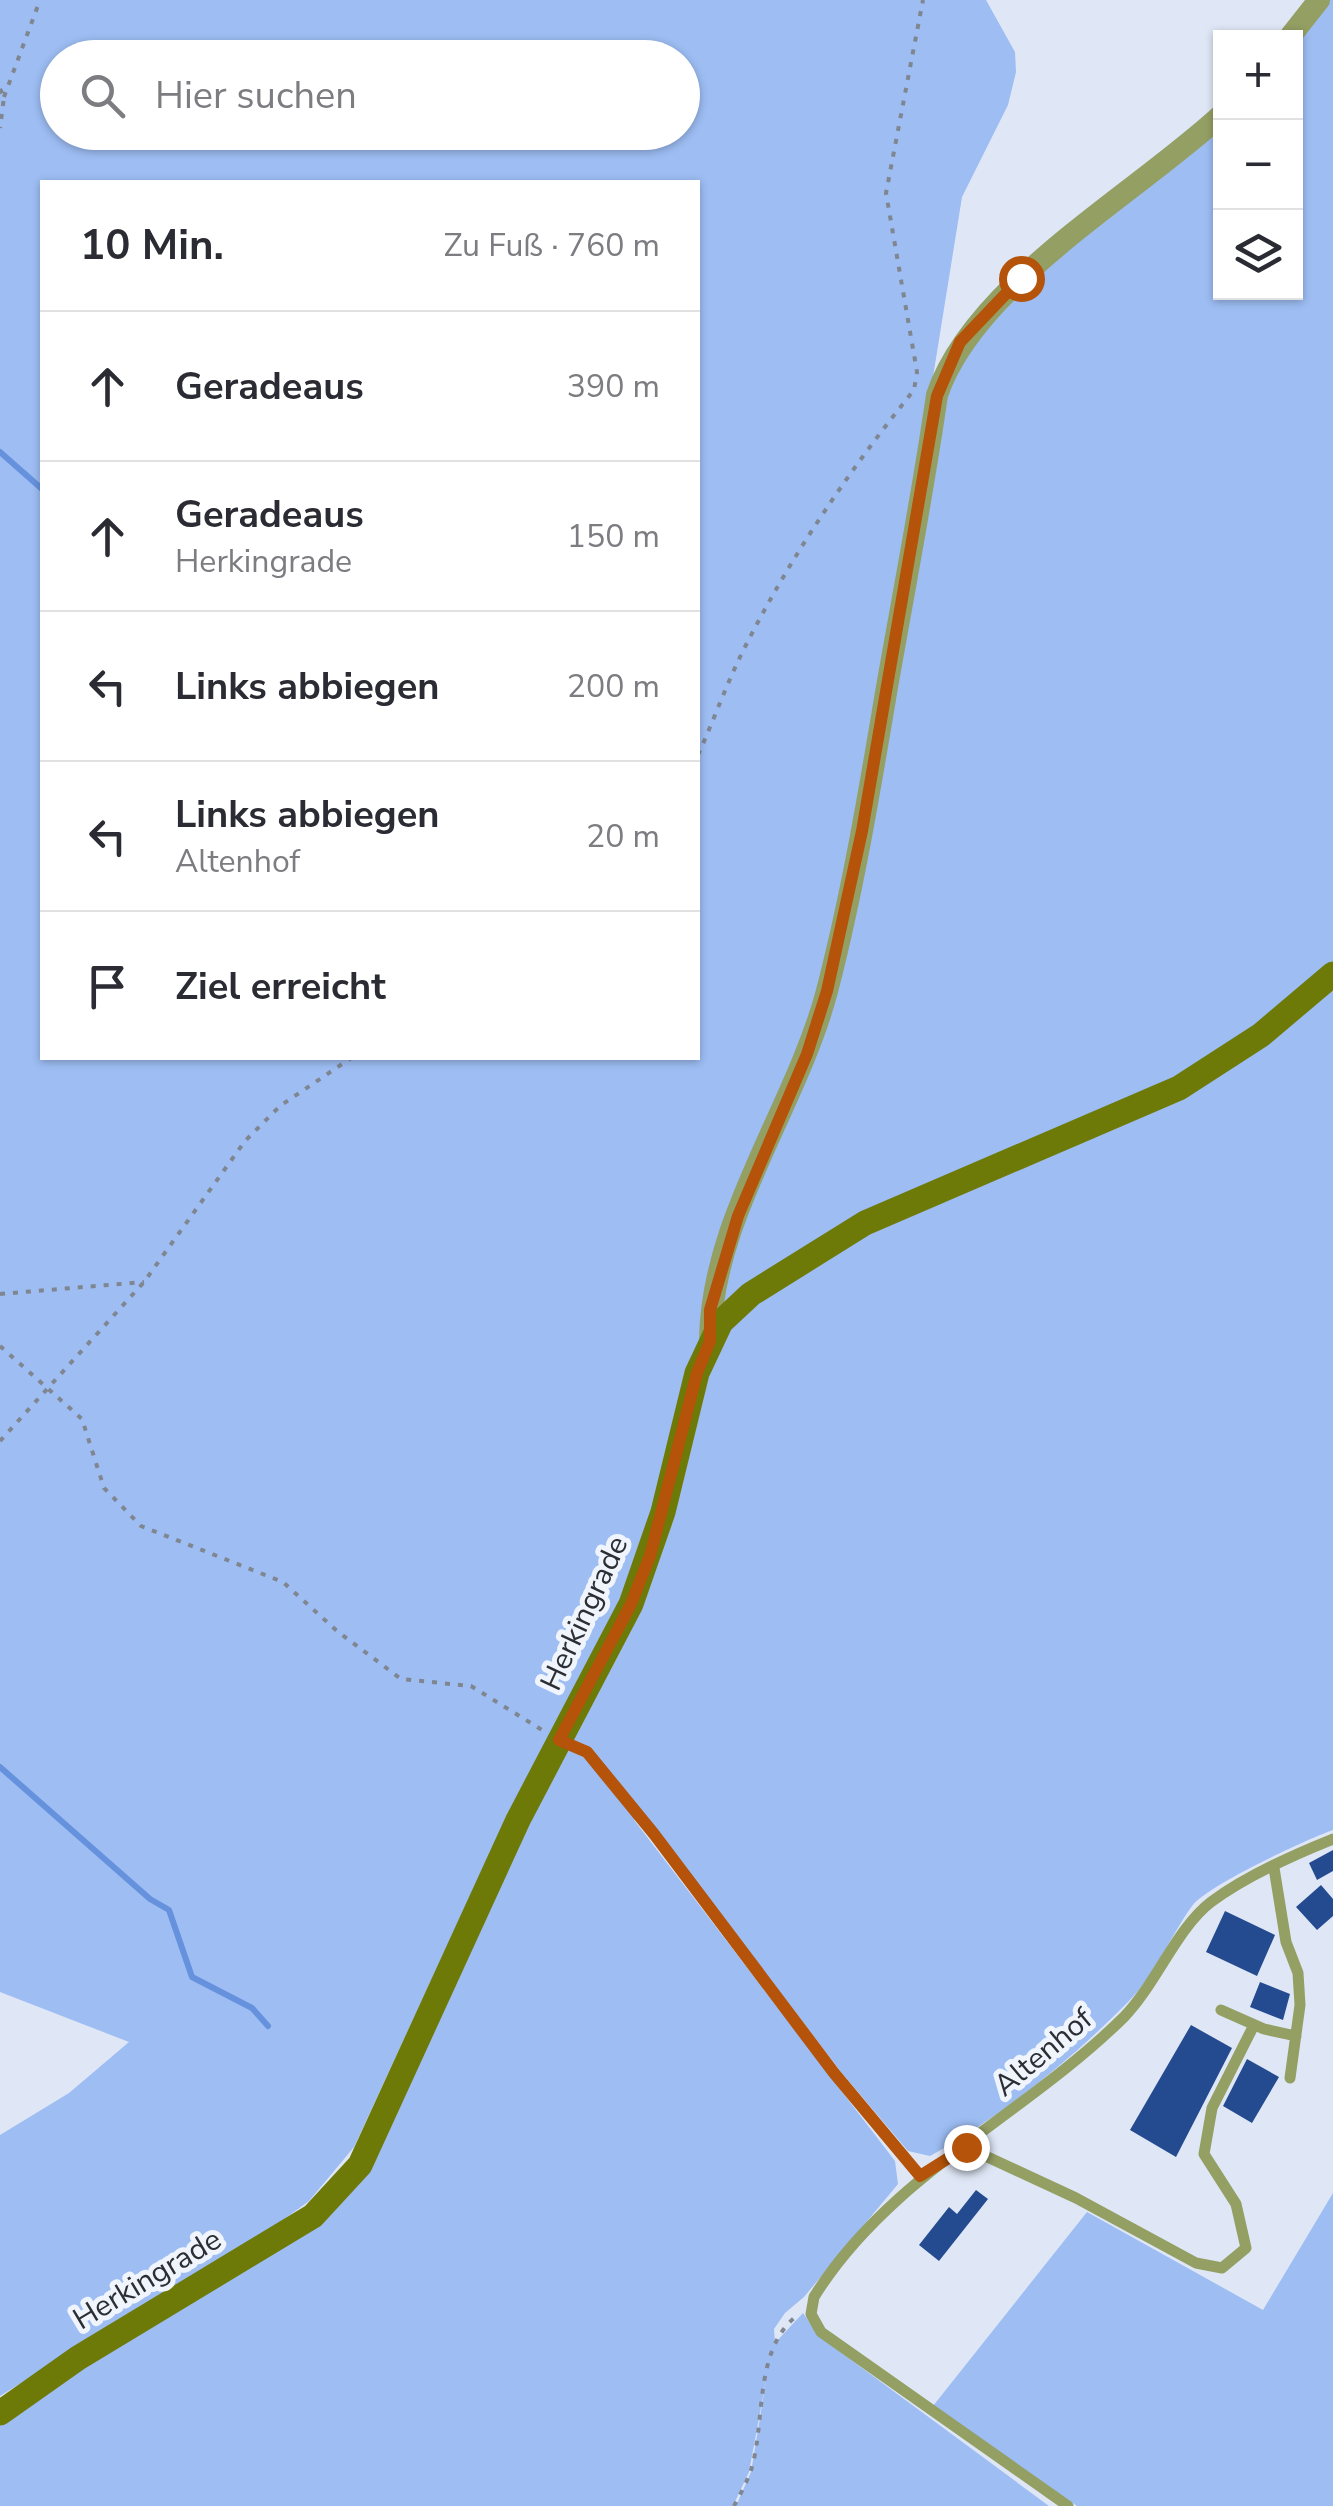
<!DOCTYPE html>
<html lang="de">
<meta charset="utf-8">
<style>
body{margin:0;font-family:"Nunito Sans",sans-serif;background:#f2f2f3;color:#2b2b33}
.controls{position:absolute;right:30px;top:30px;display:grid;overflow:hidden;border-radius:0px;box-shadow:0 2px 8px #0004}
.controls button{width:90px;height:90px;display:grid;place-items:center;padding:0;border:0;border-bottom:2px solid #e1e1e2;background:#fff;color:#2b2b33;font:50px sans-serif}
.stop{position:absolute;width:30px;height:30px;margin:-22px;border:8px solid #b45309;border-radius:50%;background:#fff}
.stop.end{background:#b45309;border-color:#fff;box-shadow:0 2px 10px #0008}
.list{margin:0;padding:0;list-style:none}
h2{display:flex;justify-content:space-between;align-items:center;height:130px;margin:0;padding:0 40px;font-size:42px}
h2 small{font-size:32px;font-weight:400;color:#7c7c81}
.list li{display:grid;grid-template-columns:65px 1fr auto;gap:30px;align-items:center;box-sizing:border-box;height:150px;padding:0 40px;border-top:2px solid #e1e1e2}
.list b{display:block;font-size:38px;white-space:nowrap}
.list p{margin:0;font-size:32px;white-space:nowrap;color:#7c7c81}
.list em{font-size:32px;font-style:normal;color:#7c7c81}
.icon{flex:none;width:55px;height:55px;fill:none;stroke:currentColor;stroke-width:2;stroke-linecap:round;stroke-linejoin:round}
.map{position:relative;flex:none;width:1333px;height:2506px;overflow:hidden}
.search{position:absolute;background:#fff;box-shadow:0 2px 8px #0004;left:40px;top:40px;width:660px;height:110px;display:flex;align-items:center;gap:25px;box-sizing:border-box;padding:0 35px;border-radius:55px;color:#7c7c81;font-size:38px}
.panel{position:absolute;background:#fff;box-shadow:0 2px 8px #0004;left:40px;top:180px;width:660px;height:880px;border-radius:0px}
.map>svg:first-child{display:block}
.green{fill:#9dbdf3;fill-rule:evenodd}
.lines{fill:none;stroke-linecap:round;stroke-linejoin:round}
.stream{stroke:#6692dd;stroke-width:6}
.building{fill:#244b90}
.path{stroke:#808690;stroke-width:4;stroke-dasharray:5 8;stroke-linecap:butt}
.service{stroke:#949f63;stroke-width:11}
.minor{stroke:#949f63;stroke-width:22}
.secondary{stroke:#6e7a08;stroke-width:25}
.route{stroke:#b45309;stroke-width:12}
.labels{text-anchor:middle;stroke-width:10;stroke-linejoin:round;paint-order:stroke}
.street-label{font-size:30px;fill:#2b2f34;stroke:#eff4fd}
</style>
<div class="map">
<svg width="1333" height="2506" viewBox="0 0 1333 2506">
<rect width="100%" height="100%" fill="#dfe7f6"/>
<path class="green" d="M0,0H986L1015,52L1016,72L1008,105L962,197L933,377L940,395L983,319L1220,121V292H1296V38L1323,0H1333V969L1125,1120L1333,980V1830C1307,1839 1206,1886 1192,1906C1170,1937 1156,1973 1129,2001C1072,2059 1001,2117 930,2156L908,2151L841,2072L640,1808L634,1820L895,2161L898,2184L804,2297L785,2313L774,2329L775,2343L803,2313L820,2337L1049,2506H736L751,2472L767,2375L749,2472L733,2506H0V2424L83,2365L344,2199L515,1799L354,2147L309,2201L268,2231L0,2396V2135L69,2093L129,2042L0,1992ZM58,58H682V132H58ZM42,182H698V1058H42Z
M1333,2193V2506H1077L933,2406L1087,2212L1263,2310Z"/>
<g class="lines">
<path class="stream" d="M0,452L42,489
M0,1767L150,1899L169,1910L192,1977L252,2008L268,2026"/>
</g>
<path class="building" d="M1333,1850V1871L1317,1880L1309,1863Z
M1321,1885L1333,1899V1916L1317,1930L1296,1907Z
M1225,1911L1275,1935L1257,1976L1206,1952Z
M1260,1982L1290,1994L1283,2020L1250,2007Z
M1191,2025L1232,2048L1176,2157L1130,2130Z
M1247,2059L1279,2077L1252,2123L1223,2106Z
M976,2190L988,2199L939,2261L919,2245L949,2207L957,2214Z"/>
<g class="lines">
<path class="path" d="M0,89L4,97L0,128
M4,97L40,0
M698,755C713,722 725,688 741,655C788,560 848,472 914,390L917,372L886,193L923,0
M0,1294L144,1282
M0,1346L82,1419L104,1488L141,1526L283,1582L337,1631L401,1679L471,1686L542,1730
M0,1441L144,1282L245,1141L280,1106L351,1058
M734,2506C740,2495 747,2482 751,2470C766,2423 753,2348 798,2315"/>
<path class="service" d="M559,1740L587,1752L654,1834L834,2073L920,2176
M1274,1868L1286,1942L1298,1973L1300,2005L1290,2078
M1221,2010L1264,2029L1296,2036
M966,2147L1076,2198L1196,2263L1222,2268L1246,2248L1236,2204L1204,2154L1212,2108L1254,2025
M1068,2506L821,2332L811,2314L814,2297C889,2176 1025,2115 1124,2017C1156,1984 1177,1928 1211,1902C1246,1876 1293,1855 1333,1839"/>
<path class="minor" d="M1289,38L1319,0
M710,1341C711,1218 796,1108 827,991C853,891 870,788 887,687C904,590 923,493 937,395C974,285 1134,195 1220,116"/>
<path class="secondary" d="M0,2413L78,2358L313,2216L360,2165L518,1820L631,1604L663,1512L697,1373L721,1322L751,1294L865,1223L1179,1088L1261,1035L1333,974"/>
</g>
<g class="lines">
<path class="route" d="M966,2147L920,2176L834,2073L654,1834L587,1752L559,1740L631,1604L650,1556L697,1373L710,1341V1310L738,1216L807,1054L827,991L862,831L937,396L960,342L1021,278"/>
</g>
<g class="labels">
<g class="street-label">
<text transform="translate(584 1613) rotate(-65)" y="10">Herkingrade</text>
<text transform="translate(1043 2052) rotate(-40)" y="10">Altenhof</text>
<text transform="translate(147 2279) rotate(-31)" y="10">Herkingrade</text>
</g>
</g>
</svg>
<div class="controls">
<button>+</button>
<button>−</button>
<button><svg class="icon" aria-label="layers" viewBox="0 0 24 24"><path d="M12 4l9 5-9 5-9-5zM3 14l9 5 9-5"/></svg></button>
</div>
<div class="stop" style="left:1021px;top:278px"></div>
<div class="stop end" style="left:966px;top:2147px"></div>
<div class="search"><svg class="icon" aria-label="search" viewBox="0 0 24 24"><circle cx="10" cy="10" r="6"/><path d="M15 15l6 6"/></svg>Hier suchen</div>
<section class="panel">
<h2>10 Min.<small>Zu Fuß · 760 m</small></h2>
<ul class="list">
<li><svg class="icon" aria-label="ahead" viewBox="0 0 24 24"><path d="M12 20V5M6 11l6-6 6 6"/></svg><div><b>Geradeaus</b></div><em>390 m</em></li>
<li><svg class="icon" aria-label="ahead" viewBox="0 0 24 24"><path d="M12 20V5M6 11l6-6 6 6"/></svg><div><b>Geradeaus</b><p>Herkingrade</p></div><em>150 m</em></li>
<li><svg class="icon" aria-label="left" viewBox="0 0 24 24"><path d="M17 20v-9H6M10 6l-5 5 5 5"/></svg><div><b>Links abbiegen</b></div><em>200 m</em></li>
<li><svg class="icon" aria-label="left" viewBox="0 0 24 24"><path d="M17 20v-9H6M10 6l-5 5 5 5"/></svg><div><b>Links abbiegen</b><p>Altenhof</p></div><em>20 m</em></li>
<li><svg class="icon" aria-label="arrive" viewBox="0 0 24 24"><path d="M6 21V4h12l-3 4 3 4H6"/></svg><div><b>Ziel erreicht</b></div></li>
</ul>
</section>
</div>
